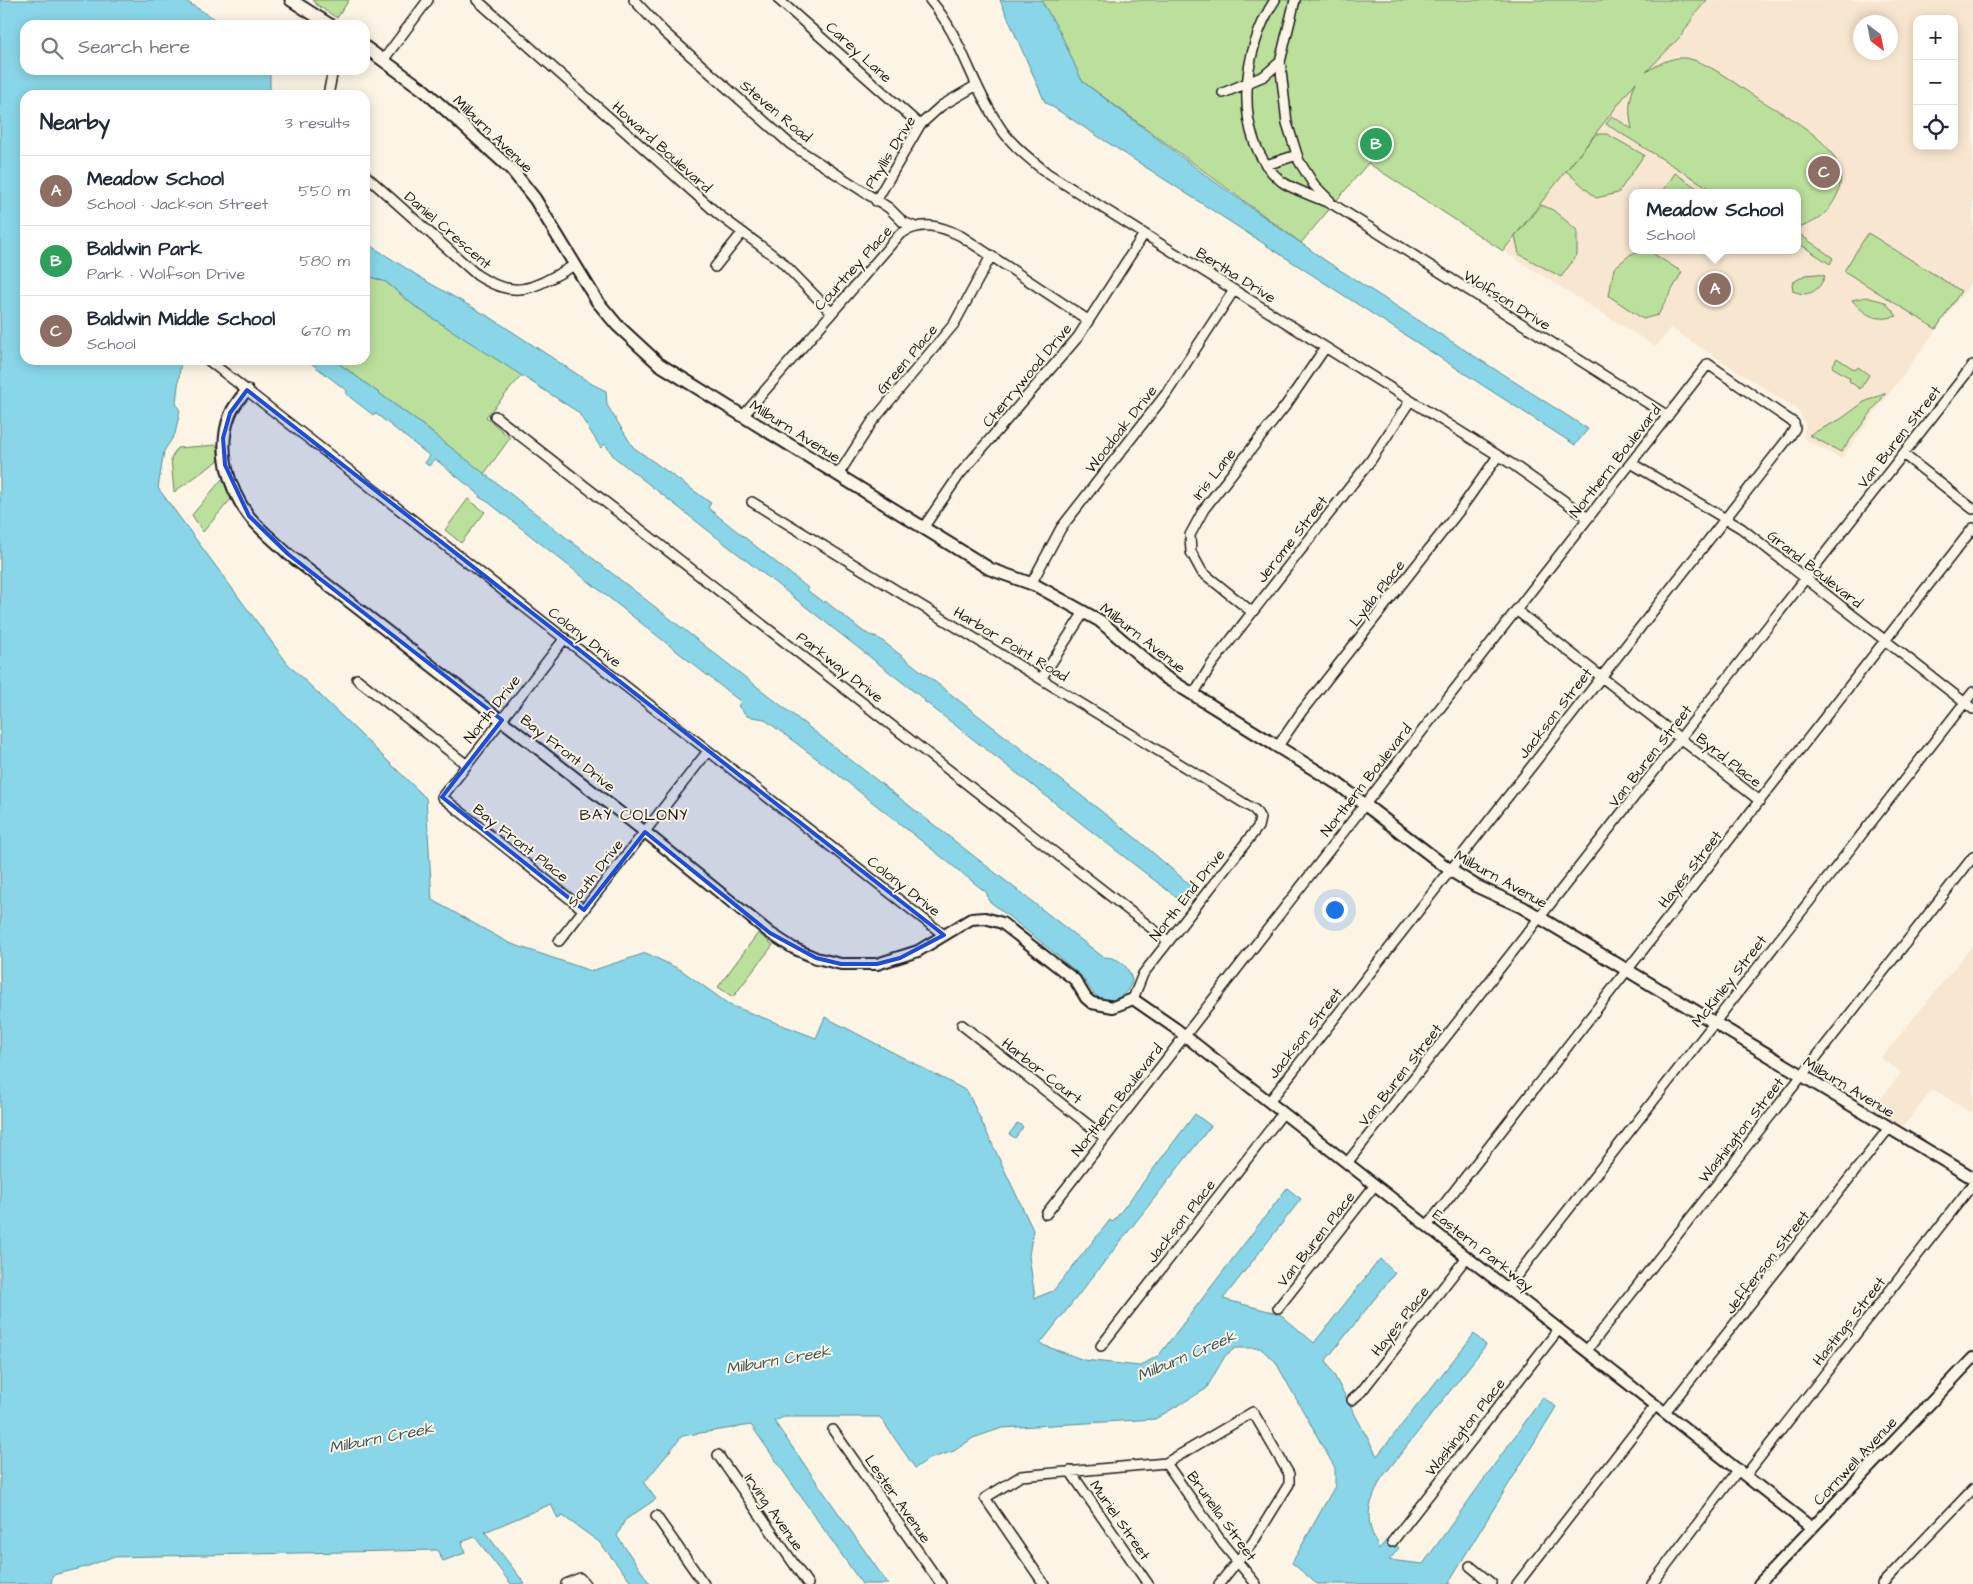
<!DOCTYPE html>
<meta charset="utf-8">
<style>
body{margin:0;font-family:"Architects Daughter",sans-serif;background:#f2f2f3;color:#1f2937}
.controls{position:absolute;right:15px;top:15px;display:grid;overflow:hidden;border-radius:10px;box-shadow:0 2px 12px #0003}
.controls button{width:45px;height:45px;display:grid;place-items:center;padding:0;border:0;border-bottom:1px solid #e0e1e3;background:#fff;color:#1f2937;font:25px sans-serif}
.compass{position:absolute;left:1853px;top:15px;width:45px;height:45px;border-radius:50%;background:#fff;box-shadow:0 2px 12px #0003;rotate:148deg}
.you{position:absolute;left:1334px;top:909px;width:18px;height:18px;margin:-12px;border:4px solid #fff;border-radius:50%;background:#1a73e8;box-shadow:0 0 0 8px #1a73e833}
.badge{display:grid;place-items:center;width:32px;height:32px;border-radius:50%;background:#1c1c1c;color:#fff;font-size:16px;font-weight:700}
.pin{position:absolute;translate:-50% -50%;border:2px solid #fff;box-shadow:0 1px 5px #0006}
.popup{position:absolute;left:1629px;top:189px;width:172px;height:65px;box-sizing:border-box;display:grid;place-content:center;border-radius:10px;background:#fff;filter:drop-shadow(0 1px 4px #0005);font-size:16px;white-space:nowrap;color:#747a83}
.popup b{font-size:19px;color:#1f2937}
.popup::after{content:'';position:absolute;left:50%;top:100%;margin-left:-10px;border:10px solid transparent;border-top-color:#fff}
.list{margin:0;padding:0;list-style:none}
h2{display:flex;justify-content:space-between;align-items:center;height:65px;margin:0;padding:0 20px;font-size:21px}
h2 small{font-size:16px;font-weight:400;color:#747a83}
.list li{display:grid;grid-template-columns:32px 1fr auto;gap:15px;align-items:center;box-sizing:border-box;height:70px;padding:0 20px;border-top:1px solid #e0e1e3}
.list b{display:block;font-size:19px;white-space:nowrap}
.list p{margin:0;font-size:16px;white-space:nowrap;color:#747a83}
.list em{font-size:16px;font-style:normal;color:#747a83}
.icon{flex:none;width:28px;height:28px;fill:none;stroke:currentColor;stroke-width:2;stroke-linecap:round;stroke-linejoin:round}
.map{position:relative;flex:none;width:1973px;height:1584px;overflow:hidden}
.search{position:absolute;background:#fff;box-shadow:0 2px 12px #0003;left:20px;top:20px;width:350px;height:55px;display:flex;align-items:center;gap:12px;box-sizing:border-box;padding:0 18px;border-radius:15px;color:#747a83;font-size:19px}
.panel{position:absolute;background:#fff;box-shadow:0 2px 12px #0003;left:20px;top:90px;width:350px;height:275px;border-radius:15px}
.map>svg:first-child{display:block}
.built{fill:#f8e7d0;fill-rule:evenodd}
.green{fill:#bae09b;stroke:#6b7e5c}
.water{fill:#88d6e7;stroke:#5d8c96}
.lines{fill:none;stroke-linecap:round;stroke-linejoin:round}
.minor-casing{stroke:#1c1c1c;stroke-width:12}
.tertiary-casing{stroke:#1c1c1c;stroke-width:14}
.secondary-casing{stroke:#1c1c1c;stroke-width:15}
.minor{stroke:#fcf5e5;stroke-width:9}
.tertiary{stroke:#fcf5e5;stroke-width:10}
.secondary{stroke:#fcf5e5;stroke-width:11}
.marked{fill:#1d4ed8;fill-opacity:0.2;stroke:#1d4ed8;stroke-width:4;stroke-linejoin:round}
.labels{text-anchor:middle;stroke-width:4;stroke-linejoin:round;paint-order:stroke}
.street-label{font-size:15px;fill:#1c1c1c;stroke:#fcf5e5}
.neighbourhood-label{font-size:16px;letter-spacing:1px;fill:#1c1c1c;stroke:#fcf5e5}
.water-label{font-size:16px;font-style:italic;fill:#3c5459;stroke:#fcf5e5}
</style>
<div class="map">
<svg width="1973" height="1584" viewBox="0 0 1973 1584">
<rect width="100%" height="100%" fill="#fcf5e5"/>
<filter id="ink" filterUnits="userSpaceOnUse"><feTurbulence type="fractalNoise" baseFrequency=".02" numOctaves="2"/><feDisplacementMap in="SourceGraphic" scale="10" xChannelSelector="R" yChannelSelector="G"/><feConvolveMatrix kernelMatrix="1 2 1 2 8 2 1 2 1" color-interpolation-filters="sRGB"/></filter>
<g filter="url(#ink)">
<path class="built" d="M1707,0H1973V280L1841,459L1803,438L1805,423L1798,410L1670,328L1656,347L1503,251L1603,122L1655,60L1682,35L1695,14ZM1917,19H1954V146H1917ZM1860,22H1890V52H1860ZM1632,193H1798V250H1632Z
M1973,945V1110L1971,1113L1933,1089L1903,1127L1872,1109L1901,1073L1881,1058Z"/>
<path class="green" d="M313,0H349L337,18L317,5Z
M1041,0H1707L1695,14L1682,35L1646,72C1658,65 1669,57 1684,58C1704,59 1737,85 1754,96C1786,117 1857,148 1837,195C1828,214 1817,222 1798,228V193H1717L1606,124L1612,116L1632,129C1628,110 1629,98 1636,82L1503,251L1368,163L1301,243L1082,81Z
M1596,134H1607L1644,155L1618,193L1596,198L1566,171Z
M1675,173L1704,193H1662Z
M1541,205L1553,210L1577,230V255L1561,277L1519,254L1515,236Z
M1798,233L1833,258L1830,264L1798,243Z
M1868,233L1961,291L1936,329L1844,271Z
M1649,251L1682,272L1658,315L1643,319L1609,296L1614,268L1631,254Z
M1817,274L1825,276C1819,291 1809,298 1793,291L1792,283L1805,275Z
M365,275L386,282L417,308L522,375L486,417L510,438L484,474L421,424L334,360H365Z
M1866,297L1885,302L1897,316C1877,322 1865,316 1852,300Z
M1837,358L1855,370L1858,367L1869,375L1860,389L1849,381L1850,378L1832,367Z
M1886,393L1841,452L1809,435L1841,419L1864,402Z
M217,445L219,460L174,492L171,459L177,448Z
M223,478L231,499L203,532L192,515Z
M468,499L485,512L461,543L445,530Z
M758,933L773,945L733,997L718,987Z"/>
<path class="water" d="M0,0H184L225,25H25V70H270V95H25V360H181L176,403L180,411L175,434L164,451L158,488L288,664L426,798L432,900L509,943L591,971L646,953L681,970L730,1005L816,1038L825,1017L967,1091L1033,1230L1029,1256L1035,1298L1053,1291L1110,1220L1113,1222L1195,1114L1211,1126L1040,1344L1084,1360L1140,1366L1159,1355L1287,1188L1301,1199L1223,1299L1280,1314L1314,1343L1380,1259L1395,1273L1326,1360L1377,1456L1474,1334L1486,1345L1381,1479C1367,1509 1364,1518 1379,1549L1388,1538L1399,1548L1389,1560L1423,1564L1543,1397L1556,1407L1450,1580V1584H1317L1292,1563L1335,1486V1468L1275,1361L1260,1348H1235L1225,1356L1206,1389L1155,1419L1002,1428L973,1438L954,1451L929,1459L915,1468L880,1417H784L774,1421L888,1584H862L751,1425L682,1436L644,1483L656,1499L625,1520L617,1536L650,1584H633L599,1542L563,1516L558,1519L551,1504L485,1532L525,1584H511L475,1537L462,1542L465,1553L443,1561L437,1550L112,1557L86,1567L53,1575L51,1584H0Z
M1000,0H1041L1060,32L1082,81L1208,177L1329,263L1588,429L1575,445L1045,102Z
M365,242L426,281L493,319L592,384L606,391L607,405L633,447L711,503L708,508L808,588L807,590L824,603L825,601L864,632L880,639L1137,839L1196,890L1185,904L924,701L925,700L614,457L605,444L601,448L578,412L417,308L386,282L365,275Z
M307,360H334L421,424L1103,957C1119,957 1128,965 1132,980C1130,995 1113,1004 1100,998C1089,993 1088,982 1080,975C1051,949 1019,925 988,900L987,893L832,770L764,719L747,716L738,706L741,702L488,502L479,497L480,495L435,459L429,466L425,463L430,456L375,413L373,415L346,394L347,391Z
M1018,1123L1023,1127L1015,1138L1009,1134Z"/>
<g class="lines">
<g class="minor-casing">
<path id="minor" d="M477,0L719,215L781,261L831,312
M634,0L664,32L790,144L889,208L903,222L913,226
M779,0L920,125
M930,0C962,37 971,84 998,124C1010,144 1029,158 1047,173L1515,466L1588,518
M1275,0C1242,49 1231,139 1281,181C1291,189 1321,199 1334,205L1668,416
M1295,0L1280,62L1287,123L1299,161L1314,185L1330,201
M384,59L428,0
M1223,93L1264,76L1280,62
M328,95L333,70
M1266,165L1297,155
M365,175L477,275C518,302 536,286 575,265
M876,201L920,125L941,106L977,85
M715,267L742,233
M208,360L944,935
M495,416L1168,941
M743,416L900,234C922,221 939,225 961,236L1088,320
M1903,454L1973,509
M1631,463L1741,528L1973,709
M838,475L872,422L954,324L991,256
M752,502L1255,810L1260,818L1258,827L1143,974L1133,999
M923,528L960,474L1078,337L1144,234
M1031,584L1061,528L1166,394L1234,290
M1516,610L1760,801
M1252,612L1202,572L1191,552L1190,535L1204,509L1286,405L1325,348
M565,638L442,797L584,910
M357,679L467,765
M1041,679L1084,612
M1194,693L1212,664L1371,460L1410,401
M1278,746L1302,711L1459,511L1498,456
M559,941L708,751
M962,1025L1105,1138
M1347,1163L1973,365
M1046,1214L1708,364L1794,423L1795,428L1790,436L1269,1102
M1427,1226L1973,528
M1507,1288L1973,692
M1278,1308L1375,1185
M1101,1346L1283,1113
M1587,1350L1973,857
M1352,1400L1361,1392L1467,1257
M1665,1412L1889,1128
M833,1430L941,1584
M718,1455L808,1584
M1166,1463L1223,1544L1256,1584
M1070,1471L1148,1584
M1746,1475L1973,1184
M656,1516L704,1584
M1392,1542L1559,1329
M1470,1566L1492,1584
M566,1584L580,1578L585,1584
M1044,1584L985,1498L1021,1476L1166,1463L1253,1412L1289,1474V1484L1253,1542L1219,1584
M1517,1584L1656,1405
M1652,1584L1739,1469
M1882,1584L1973,1489"/>
</g>
<g class="tertiary-casing">
<path id="tertiary" d="M247,390C241,397 233,406 230,415C217,449 228,488 249,516C260,530 276,542 288,554L645,832L770,933L793,948L816,958L841,964H877L918,951L971,919L985,918L1002,923L1075,980L1086,998L1092,1003L1113,1007L1133,999L1175,1028L1812,1528
M1759,1584L1973,1358"/>
</g>
<g class="secondary-casing">
<path id="secondary" d="M291,0L330,25
M365,47L425,91L512,170L535,199L597,301L617,325L659,364L990,569L1035,585L1100,621L1165,677L1338,784L1450,870L1476,886L1522,907L1552,925L1973,1178"/>
</g>
<use href="#minor" class="minor"/>
<use href="#tertiary" class="tertiary"/>
<use href="#secondary" class="secondary"/>
</g>
</g>
<path class="marked" d="M247,390L944,935L900,958L877,964H841L816,958L770,933L645,832L584,910L442,797L502,720L288,554L249,516L225,465L223,438L230,413Z"/>
<g class="labels">
<g class="street-label">
<text transform="translate(859 52) rotate(42)" y="5">Carey Lane</text>
<text transform="translate(776 111) rotate(40)" y="5">Steven Road</text>
<text transform="translate(493 134) rotate(44)" y="5">Milburn Avenue</text>
<text transform="translate(662 147) rotate(42)" y="5">Howard Boulevard</text>
<text transform="translate(890 152) rotate(-58)" y="5">Phyllis Drive</text>
<text transform="translate(448 230) rotate(41)" y="5">Daniel Crescent</text>
<text transform="translate(853 268) rotate(-48)" y="5">Courtney Place</text>
<text transform="translate(1236 275) rotate(32)" y="5">Bertha Drive</text>
<text transform="translate(1507 300) rotate(32)" y="5">Wolfson Drive</text>
<text transform="translate(907 359) rotate(-50)" y="5">Green Place</text>
<text transform="translate(1027 375) rotate(-50)" y="5">Cherrywood Drive</text>
<text transform="translate(1121 429) rotate(-52)" y="5">Woodoak Drive</text>
<text transform="translate(795 431) rotate(32)" y="5">Milburn Avenue</text>
<text transform="translate(1899 437) rotate(-52)" y="5">Van Buren Street</text>
<text transform="translate(1615 461) rotate(-52)" y="5">Northern Boulevard</text>
<text transform="translate(1214 474) rotate(-52)" y="5">Iris Lane</text>
<text transform="translate(1292 539) rotate(-52)" y="5">Jerome Street</text>
<text transform="translate(1815 569) rotate(38)" y="5">Grand Boulevard</text>
<text transform="translate(1377 593) rotate(-52)" y="5">Lydia Place</text>
<text transform="translate(585 637) rotate(38)" y="5">Colony Drive</text>
<text transform="translate(1143 638) rotate(38)" y="5">Milburn Avenue</text>
<text transform="translate(1011 644) rotate(31)" y="5">Harbor Point Road</text>
<text transform="translate(840 667) rotate(38)" y="5">Parkway Drive</text>
<text transform="translate(492 709) rotate(-52)" y="5">North Drive</text>
<text transform="translate(1555 713) rotate(-52)" y="5">Jackson Street</text>
<text transform="translate(568 753) rotate(38)" y="5">Bay Front Drive</text>
<text transform="translate(1650 756) rotate(-52)" y="5">Van Buren Street</text>
<text transform="translate(1729 760) rotate(38)" y="5">Byrd Place</text>
<text transform="translate(1366 780) rotate(-52)" y="5">Northern Boulevard</text>
<text transform="translate(521 843) rotate(38)" y="5">Bay Front Place</text>
<text transform="translate(1690 869) rotate(-52)" y="5">Hayes Street</text>
<text transform="translate(595 873) rotate(-52)" y="5">South Drive</text>
<text transform="translate(1501 879) rotate(29)" y="5">Milburn Avenue</text>
<text transform="translate(904 886) rotate(38)" y="5">Colony Drive</text>
<text transform="translate(1187 895) rotate(-52)" y="5">North End Drive</text>
<text transform="translate(1729 981) rotate(-52)" y="5">McKinley Street</text>
<text transform="translate(1305 1033) rotate(-52)" y="5">Jackson Street</text>
<text transform="translate(1042 1071) rotate(38)" y="5">Harbor Court</text>
<text transform="translate(1400 1075) rotate(-52)" y="5">Van Buren Street</text>
<text transform="translate(1849 1087) rotate(31)" y="5">Milburn Avenue</text>
<text transform="translate(1117 1100) rotate(-52)" y="5">Northern Boulevard</text>
<text transform="translate(1741 1130) rotate(-52)" y="5">Washington Street</text>
<text transform="translate(1181 1221) rotate(-52)" y="5">Jackson Place</text>
<text transform="translate(1316 1239) rotate(-52)" y="5">Van Buren Place</text>
<text transform="translate(1483 1250) rotate(38)" y="5">Eastern Parkway</text>
<text transform="translate(1767 1262) rotate(-52)" y="5">Jefferson Street</text>
<text transform="translate(1400 1321) rotate(-52)" y="5">Hayes Place</text>
<text transform="translate(1849 1321) rotate(-52)" y="5">Hastings Street</text>
<text transform="translate(1465 1427) rotate(-52)" y="5">Washington Place</text>
<text transform="translate(1855 1461) rotate(-47)" y="5">Cornwell Avenue</text>
<text transform="translate(898 1499) rotate(55)" y="5">Lester Avenue</text>
<text transform="translate(774 1512) rotate(55)" y="5">Irving Avenue</text>
<text transform="translate(1222 1516) rotate(54)" y="5">Brunella Street</text>
<text transform="translate(1120 1520) rotate(55)" y="5">Muriel Street</text>
</g>
<g class="neighbourhood-label">
<text x="634" y="820">BAY COLONY</text>
</g>
<g class="water-label">
<text transform="translate(1186 1355) rotate(-23)" y="6">Milburn Creek</text>
<text transform="translate(778 1359) rotate(-10)" y="6">Milburn Creek</text>
<text transform="translate(381 1437) rotate(-11)" y="6">Milburn Creek</text>
</g>
</g>
</svg>
<div class="controls">
<button>+</button>
<button>−</button>
<button><svg class="icon" aria-label="locate" viewBox="0 0 24 24"><circle cx="12" cy="12" r="6"/><path d="M12 2v4M12 18v4M2 12h4M18 12h4"/></svg></button>
</div>
<svg class="compass" viewBox="-18 -18 36 36"><path d="M0-13l5 13h-10z" fill="#e53935"/><path d="M0 13l5-13h-10z" fill="#747a83"/></svg>
<div class="you"></div>
<div class="pin badge" style="left:1715px;top:289px;background:#8d6e63">A</div>
<div class="popup"><b>Meadow School</b>School</div>
<div class="pin badge" style="left:1376px;top:144px;background:#2e9e5b">B</div>
<div class="pin badge" style="left:1824px;top:172px;background:#8d6e63">C</div>
<div class="search"><svg class="icon" aria-label="search" viewBox="0 0 24 24"><circle cx="10" cy="10" r="6"/><path d="M15 15l6 6"/></svg>Search here</div>
<section class="panel">
<h2>Nearby<small>3 results</small></h2>
<ul class="list">
<li><span class="badge" style="background:#8d6e63">A</span><div><b>Meadow School</b><p>School · Jackson Street</p></div><em>550 m</em></li>
<li><span class="badge" style="background:#2e9e5b">B</span><div><b>Baldwin Park</b><p>Park · Wolfson Drive</p></div><em>580 m</em></li>
<li><span class="badge" style="background:#8d6e63">C</span><div><b>Baldwin Middle School</b><p>School</p></div><em>670 m</em></li>
</ul>
</section>
</div>
